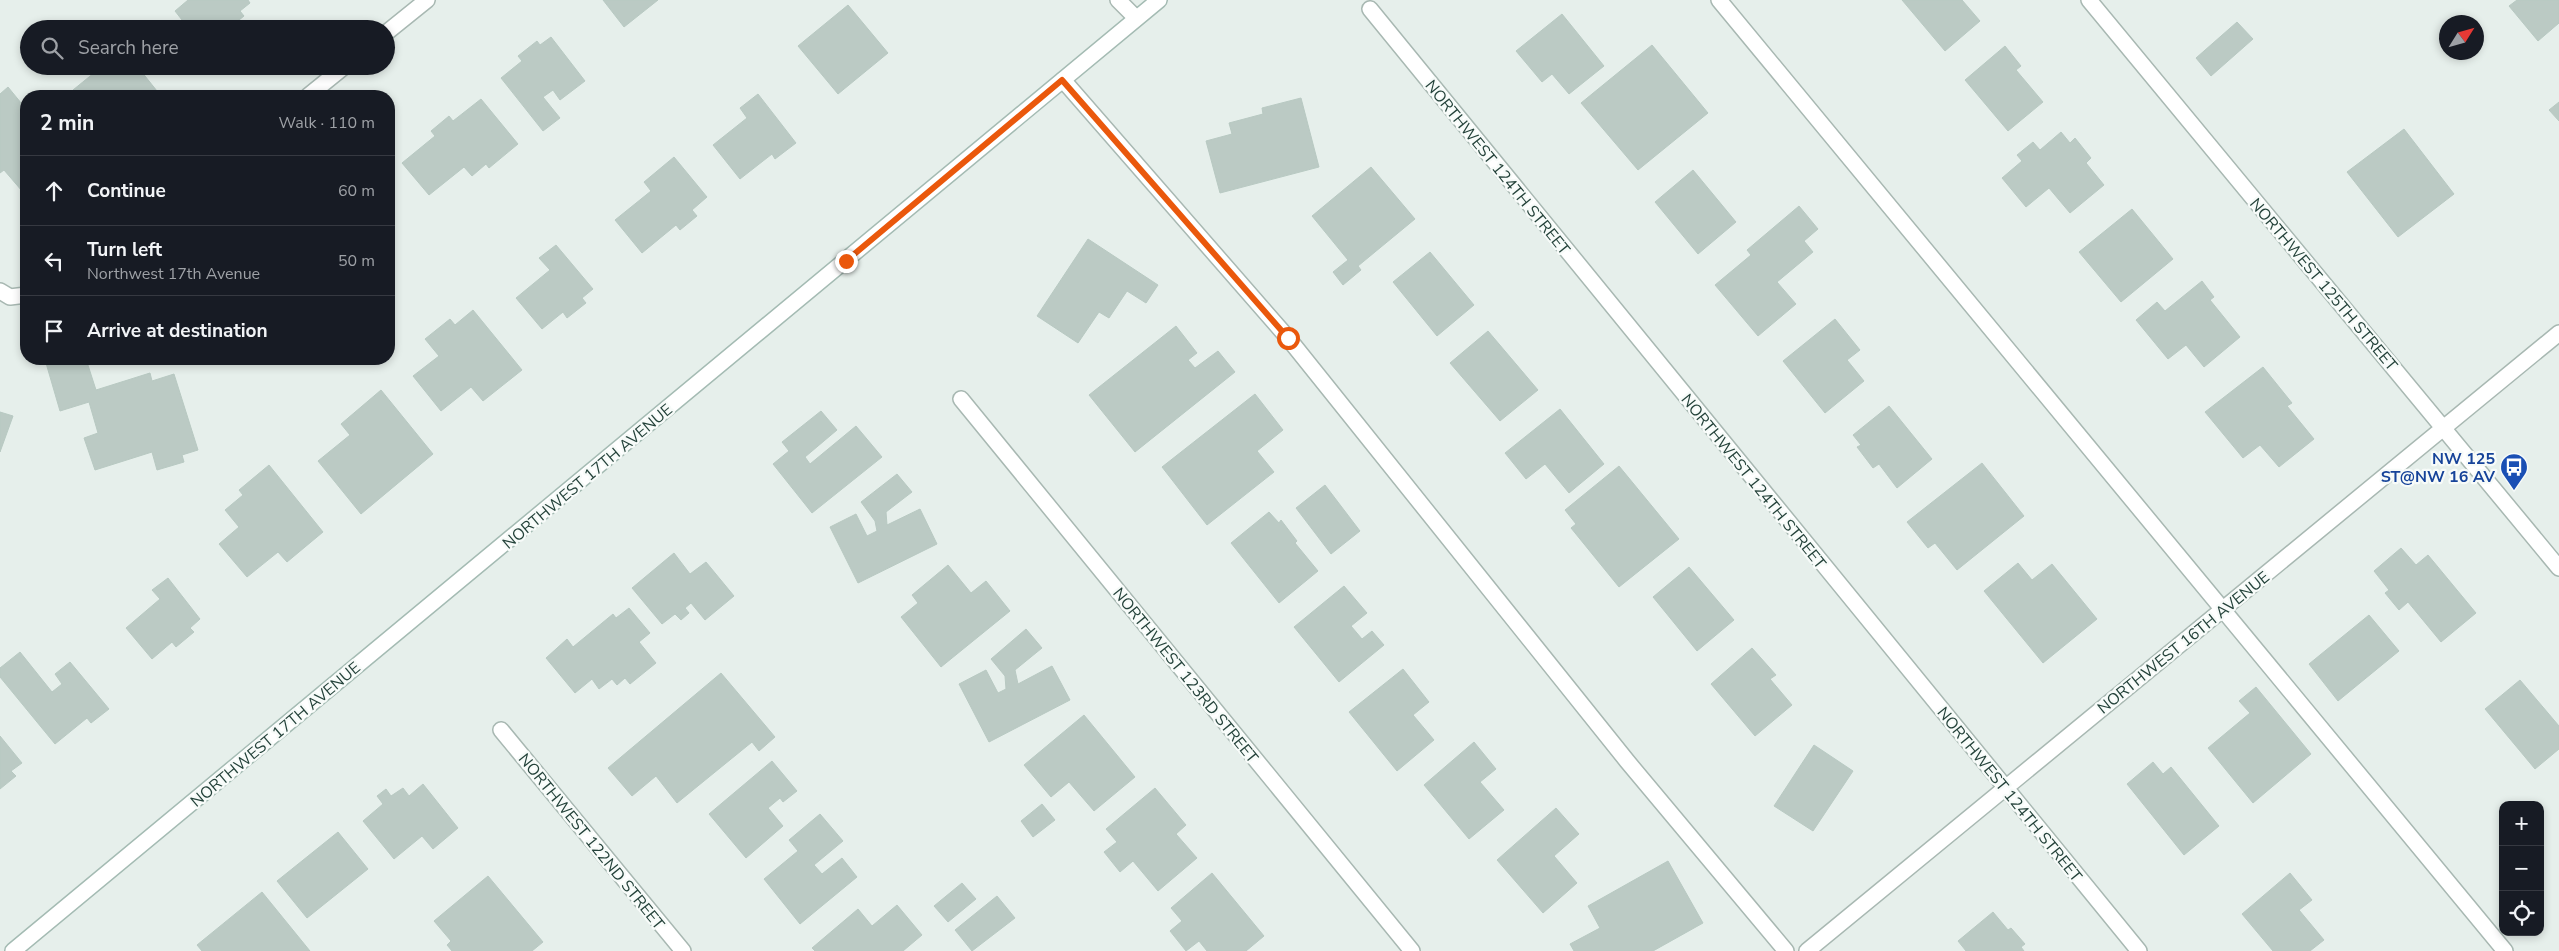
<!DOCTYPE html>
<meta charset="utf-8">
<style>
body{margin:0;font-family:"Nunito Sans",sans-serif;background:#242831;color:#f1f3f6}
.controls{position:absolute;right:15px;bottom:15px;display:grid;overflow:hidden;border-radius:10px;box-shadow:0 2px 8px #0003}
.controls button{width:45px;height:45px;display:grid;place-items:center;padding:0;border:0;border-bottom:1px solid #363941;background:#171b24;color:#f1f3f6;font:25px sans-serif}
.compass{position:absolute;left:2439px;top:15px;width:45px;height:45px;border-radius:50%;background:#171b24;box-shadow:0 2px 8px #0003;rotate:53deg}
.stop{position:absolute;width:15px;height:15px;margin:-11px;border:4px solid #ea580c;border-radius:50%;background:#fff}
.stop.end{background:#ea580c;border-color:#fff;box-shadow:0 1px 5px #0008}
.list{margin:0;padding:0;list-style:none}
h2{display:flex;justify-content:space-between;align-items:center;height:65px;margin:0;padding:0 20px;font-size:21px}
h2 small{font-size:16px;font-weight:400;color:#9ea1a6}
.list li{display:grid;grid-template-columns:32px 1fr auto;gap:15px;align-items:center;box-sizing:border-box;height:70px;padding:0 20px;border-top:1px solid #363941}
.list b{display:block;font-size:19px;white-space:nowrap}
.list p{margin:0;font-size:16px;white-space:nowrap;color:#9ea1a6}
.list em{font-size:16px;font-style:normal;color:#9ea1a6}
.icon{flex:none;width:28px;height:28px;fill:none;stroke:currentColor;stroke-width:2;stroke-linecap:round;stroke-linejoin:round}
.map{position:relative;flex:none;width:2559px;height:951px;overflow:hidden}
.search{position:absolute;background:#171b24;box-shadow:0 2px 8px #0003;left:20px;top:20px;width:375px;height:55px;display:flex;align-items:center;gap:12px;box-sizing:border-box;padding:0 18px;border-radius:28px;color:#9ea1a6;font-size:19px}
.panel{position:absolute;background:#171b24;box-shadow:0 2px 8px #0003;left:20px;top:90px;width:375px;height:275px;border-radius:20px}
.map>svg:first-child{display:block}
.building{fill:#bbcac4;stroke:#b8c9c2}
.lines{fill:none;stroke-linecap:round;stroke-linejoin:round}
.service-casing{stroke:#a8b8b2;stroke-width:18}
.minor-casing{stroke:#a8b8b2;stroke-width:18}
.secondary-casing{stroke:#a4bbb3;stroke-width:18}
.service{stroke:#fff;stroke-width:15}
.minor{stroke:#fff;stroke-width:15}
.secondary{stroke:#fff;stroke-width:15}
.route{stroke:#ea580c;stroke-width:6}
.labels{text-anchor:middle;stroke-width:4.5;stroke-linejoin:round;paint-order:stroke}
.street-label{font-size:16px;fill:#24423a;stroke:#f7fbf9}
.transit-label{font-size:16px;font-weight:bold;fill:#164399;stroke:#f7fbf9;text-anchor:end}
</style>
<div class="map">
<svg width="2559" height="951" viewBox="0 0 2559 951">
<rect width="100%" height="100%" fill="#e6efeb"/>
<path class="building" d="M188,0H248L250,3L240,11L244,16L228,29L222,27L220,29H189L175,11Z
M603,0H658L624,27Z
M1902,0H1962L1980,21L1945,51Z
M2517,0H2559V23L2538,41L2509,6Z
M848,5L888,53L838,94L798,46Z
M1562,14L1604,66L1569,94L1552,74L1542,82L1516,51Z
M2237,22L2253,39L2211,76L2196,58Z
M551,37L585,81L560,100L553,90L543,97L560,118L543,131L501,78L522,61L518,56L537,41L540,45Z
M1652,45L1708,113L1638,170L1581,103Z
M2005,46L2021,66L2016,70L2043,102L2008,131L1965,80Z
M99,66H137L161,96H78L73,90L100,68Z
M8,87L26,109V187L22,191L4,170L0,173V94Z
M758,94L796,143L775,159L772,154L740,179L713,145L747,118L740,108Z
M1301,98L1319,167L1220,193L1206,141L1232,134L1229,123L1263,114L1262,108Z
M481,99L518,144L489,168L486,164L472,176L464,167L429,195L402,163L435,136L431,131L449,116L453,121Z
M2559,102V121L2549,110Z
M2404,129L2454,194L2398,237L2347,172Z
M2061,132L2070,143L2075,138L2091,158L2086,163L2104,185L2070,213L2049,188L2026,207L2002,178L2022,161L2017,155L2033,142L2040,150Z
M674,157L707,197L692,210L697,216L680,230L676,225L642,253L615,220L651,191L644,182Z
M1371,167L1415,219L1358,266L1361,270L1343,285L1333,272L1348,260L1312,216Z
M1693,170L1736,222L1698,254L1655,202Z
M1799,206L1818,229L1804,241L1813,252L1777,282L1796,304L1758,336L1715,285L1751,255L1747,250Z
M2132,209L2173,259L2121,302L2079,252Z
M1088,239L1158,285L1146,303L1127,291L1109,318L1099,312L1078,343L1037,316Z
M556,245L593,289L582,298L586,303L567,318L563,312L542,329L516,298L550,270L539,258Z
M1430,252L1474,305L1437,336L1393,282Z
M2202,281L2214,297L2210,300L2240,337L2204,367L2186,345L2168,359L2136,320L2157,302L2165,311Z
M473,310L522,370L483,401L471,387L441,411L413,376L439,356L425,339L450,319L455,325Z
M1835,319L1860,350L1847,360L1864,381L1825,413L1783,361Z
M1176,326L1197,353L1188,360L1195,368L1218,351L1235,372L1135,452L1089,395Z
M1488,331L1538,390L1500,421L1450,363Z
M58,359H86L96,390L150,373L152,381L174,374L198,450L182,455L184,462L157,470L152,452L95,470L84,438L98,433L89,402L60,411L46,363Z
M2263,367L2292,403L2287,406L2314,439L2279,467L2260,445L2243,458L2205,412Z
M381,390L433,454L361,514L318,461L350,435L341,424Z
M1255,394L1283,430L1257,451L1274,472L1207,525L1162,467Z
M1889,406L1932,459L1897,488L1879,464L1873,468L1857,447L1861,445L1853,435Z
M1560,409L1604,464L1569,493L1545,464L1526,479L1505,453Z
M821,411L837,430L805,457L810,464L856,426L882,457L812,513L773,464L789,451L782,442Z
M0,412L13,416L0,452Z
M1982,463L2024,516L1957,570L1935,543L1928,548L1907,522Z
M269,465L323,532L287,562L278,552L247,577L219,544L239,527L225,510L243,495L239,490Z
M1619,466L1679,539L1619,587L1571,528L1576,524L1565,510Z
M897,474L912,492L886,512L887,525L920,509L937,544L858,583L830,527L856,514L867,536L877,531L875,521L861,502Z
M1325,485L1360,531L1331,554L1296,508Z
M1269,512L1279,523L1281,520L1297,541L1295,543L1318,571L1279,603L1231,543Z
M2401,548L2416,565L2428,555L2476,613L2441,642L2408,602L2399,610L2385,593L2389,590L2374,571Z
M674,553L690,574L706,562L734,596L705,620L691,603L685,608L689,613L681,620L675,614L662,624L632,588Z
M2018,563L2032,580L2052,564L2097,619L2043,663L1984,591Z
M948,565L971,593L986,581L1010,611L941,667L901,617L918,603L912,595Z
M1689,567L1734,620L1697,651L1653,597Z
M168,578L200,619L190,628L194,632L176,647L172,642L152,659L126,628L160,599L152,590Z
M1344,586L1367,613L1351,626L1362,639L1372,631L1384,645L1339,682L1294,627Z
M629,608L650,633L639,642L656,663L630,684L625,678L617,685L612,679L599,689L592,679L575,693L546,658L567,639L573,647L613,614L616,618Z
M2369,615L2399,651L2338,701L2309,664Z
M1026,629L1042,648L1015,670L1018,684L1052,666L1070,700L989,742L959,684L986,670L998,693L1006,689L1005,676L991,659Z
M1752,648L1776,675L1770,679L1792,705L1755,736L1711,684Z
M20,652L52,692L62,684L55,674L70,662L109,709L91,723L87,718L55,744L0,677V668Z
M1403,669L1429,702L1413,715L1434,740L1397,771L1349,712Z
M721,673L775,737L759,751L752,742L677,803L656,776L632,796L608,768Z
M2520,680L2559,726V749L2535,769L2485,709Z
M2256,687L2311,754L2253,803L2208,748L2250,713L2239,701Z
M1084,715L1135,777L1094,811L1069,782L1051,797L1024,765Z
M0,736L22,763L11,771L16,776L0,789Z
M1474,742L1496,769L1480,782L1504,810L1469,839L1424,785Z
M1814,745L1853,771L1813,831L1774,806Z
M772,761L797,791L783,802L780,798L768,808L783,826L746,858L709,814Z
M2153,762L2163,774L2171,767L2219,826L2184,855L2127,784Z
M423,784L458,828L433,849L422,836L394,859L363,821L383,804L377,796L386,789L391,796L403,788L409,796Z
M1155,788L1186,825L1176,834L1197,858L1158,891L1133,861L1120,872L1104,852L1117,842L1106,829Z
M1042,804L1055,820L1033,837L1021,821Z
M1556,808L1579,834L1554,856L1577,883L1543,913L1497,860Z
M820,814L843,841L814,865L822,874L842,858L857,877L800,924L764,879L798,851L789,840Z
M338,832L368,869L307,918L277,881Z
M1668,861L1703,923L1653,951H1574L1570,944L1600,928L1588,906Z
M1212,873L1264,936L1246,951H1207L1199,941L1186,951L1170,931L1182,921L1171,908Z
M2290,873L2312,900L2299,910L2324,940L2310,951H2273L2242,914Z
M488,876L543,942L532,951H452L447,945L451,941L434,921Z
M962,883L976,899L948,922L934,906Z
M262,892L310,951H202L197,945Z
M997,896L1015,918L972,951L955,930Z
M897,905L922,935L903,951H815L812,948L858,909L872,926Z
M1993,912L2008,930L2011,928L2025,944L2021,947L2024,951H1966L1958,941Z"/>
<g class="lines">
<g class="service-casing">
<path id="service" d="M1719,0L2505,951
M1063,80L1288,338L1627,761L1786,951"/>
</g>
<g class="minor-casing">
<path id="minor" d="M1118,0L1136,18
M2089,0L2559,568
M1370,9L2139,951
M386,33L427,0
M308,96L345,66
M0,291L10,297L26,295
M961,399L1412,951
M501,730L683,951
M1807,951L2559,333"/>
</g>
<g class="secondary-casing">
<path id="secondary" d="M13,951L1159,0"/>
</g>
<use href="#service" class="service"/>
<use href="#minor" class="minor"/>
<use href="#secondary" class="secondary"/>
</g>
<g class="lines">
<path class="route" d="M846,261L1062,80L1288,338"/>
</g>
<defs>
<g id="bus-pin" transform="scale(1.4375)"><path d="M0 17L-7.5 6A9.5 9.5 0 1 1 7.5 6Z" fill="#1a4fb4" stroke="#f7fbf9"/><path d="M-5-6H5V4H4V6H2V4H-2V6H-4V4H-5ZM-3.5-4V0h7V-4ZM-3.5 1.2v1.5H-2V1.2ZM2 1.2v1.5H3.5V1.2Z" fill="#fff"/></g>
</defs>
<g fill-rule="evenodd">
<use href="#bus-pin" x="2514" y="467"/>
</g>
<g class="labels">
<g class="street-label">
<text transform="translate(1498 167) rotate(51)" y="6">NORTHWEST 124TH STREET</text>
<text transform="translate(2324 284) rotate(50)" y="6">NORTHWEST 125TH STREET</text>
<text transform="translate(587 476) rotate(-40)" y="6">NORTHWEST 17TH AVENUE</text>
<text transform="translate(1754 481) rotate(51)" y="6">NORTHWEST 124TH STREET</text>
<text transform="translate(2183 642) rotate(-39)" y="6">NORTHWEST 16TH AVENUE</text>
<text transform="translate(1186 675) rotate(51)" y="6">NORTHWEST 123RD STREET</text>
<text transform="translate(275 734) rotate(-40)" y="6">NORTHWEST 17TH AVENUE</text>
<text transform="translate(2010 794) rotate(51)" y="6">NORTHWEST 124TH STREET</text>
<text transform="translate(592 841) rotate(51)" y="6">NORTHWEST 122ND STREET</text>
</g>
<g class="transit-label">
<text x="2495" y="464">NW 125<tspan x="2495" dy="18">ST@NW 16 AV</tspan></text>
</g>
</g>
</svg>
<div class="controls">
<button>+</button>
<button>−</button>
<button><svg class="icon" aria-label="locate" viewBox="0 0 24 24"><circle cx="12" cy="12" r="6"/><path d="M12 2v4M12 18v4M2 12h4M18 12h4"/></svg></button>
</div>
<svg class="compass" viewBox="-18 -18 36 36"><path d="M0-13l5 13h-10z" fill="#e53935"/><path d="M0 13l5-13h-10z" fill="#9ea1a6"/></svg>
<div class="stop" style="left:1288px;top:338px"></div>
<div class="stop end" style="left:846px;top:261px"></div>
<div class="search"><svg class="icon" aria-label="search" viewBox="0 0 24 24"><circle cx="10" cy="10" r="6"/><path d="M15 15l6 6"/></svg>Search here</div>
<section class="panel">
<h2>2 min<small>Walk · 110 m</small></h2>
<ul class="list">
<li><svg class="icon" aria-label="ahead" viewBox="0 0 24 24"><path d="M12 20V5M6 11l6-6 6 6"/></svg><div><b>Continue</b></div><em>60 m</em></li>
<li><svg class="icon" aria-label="left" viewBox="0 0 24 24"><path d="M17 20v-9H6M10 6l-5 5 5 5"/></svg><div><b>Turn left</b><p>Northwest 17th Avenue</p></div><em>50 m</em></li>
<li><svg class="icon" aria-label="arrive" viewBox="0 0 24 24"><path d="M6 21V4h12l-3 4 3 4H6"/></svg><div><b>Arrive at destination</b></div></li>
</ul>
</section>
</div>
